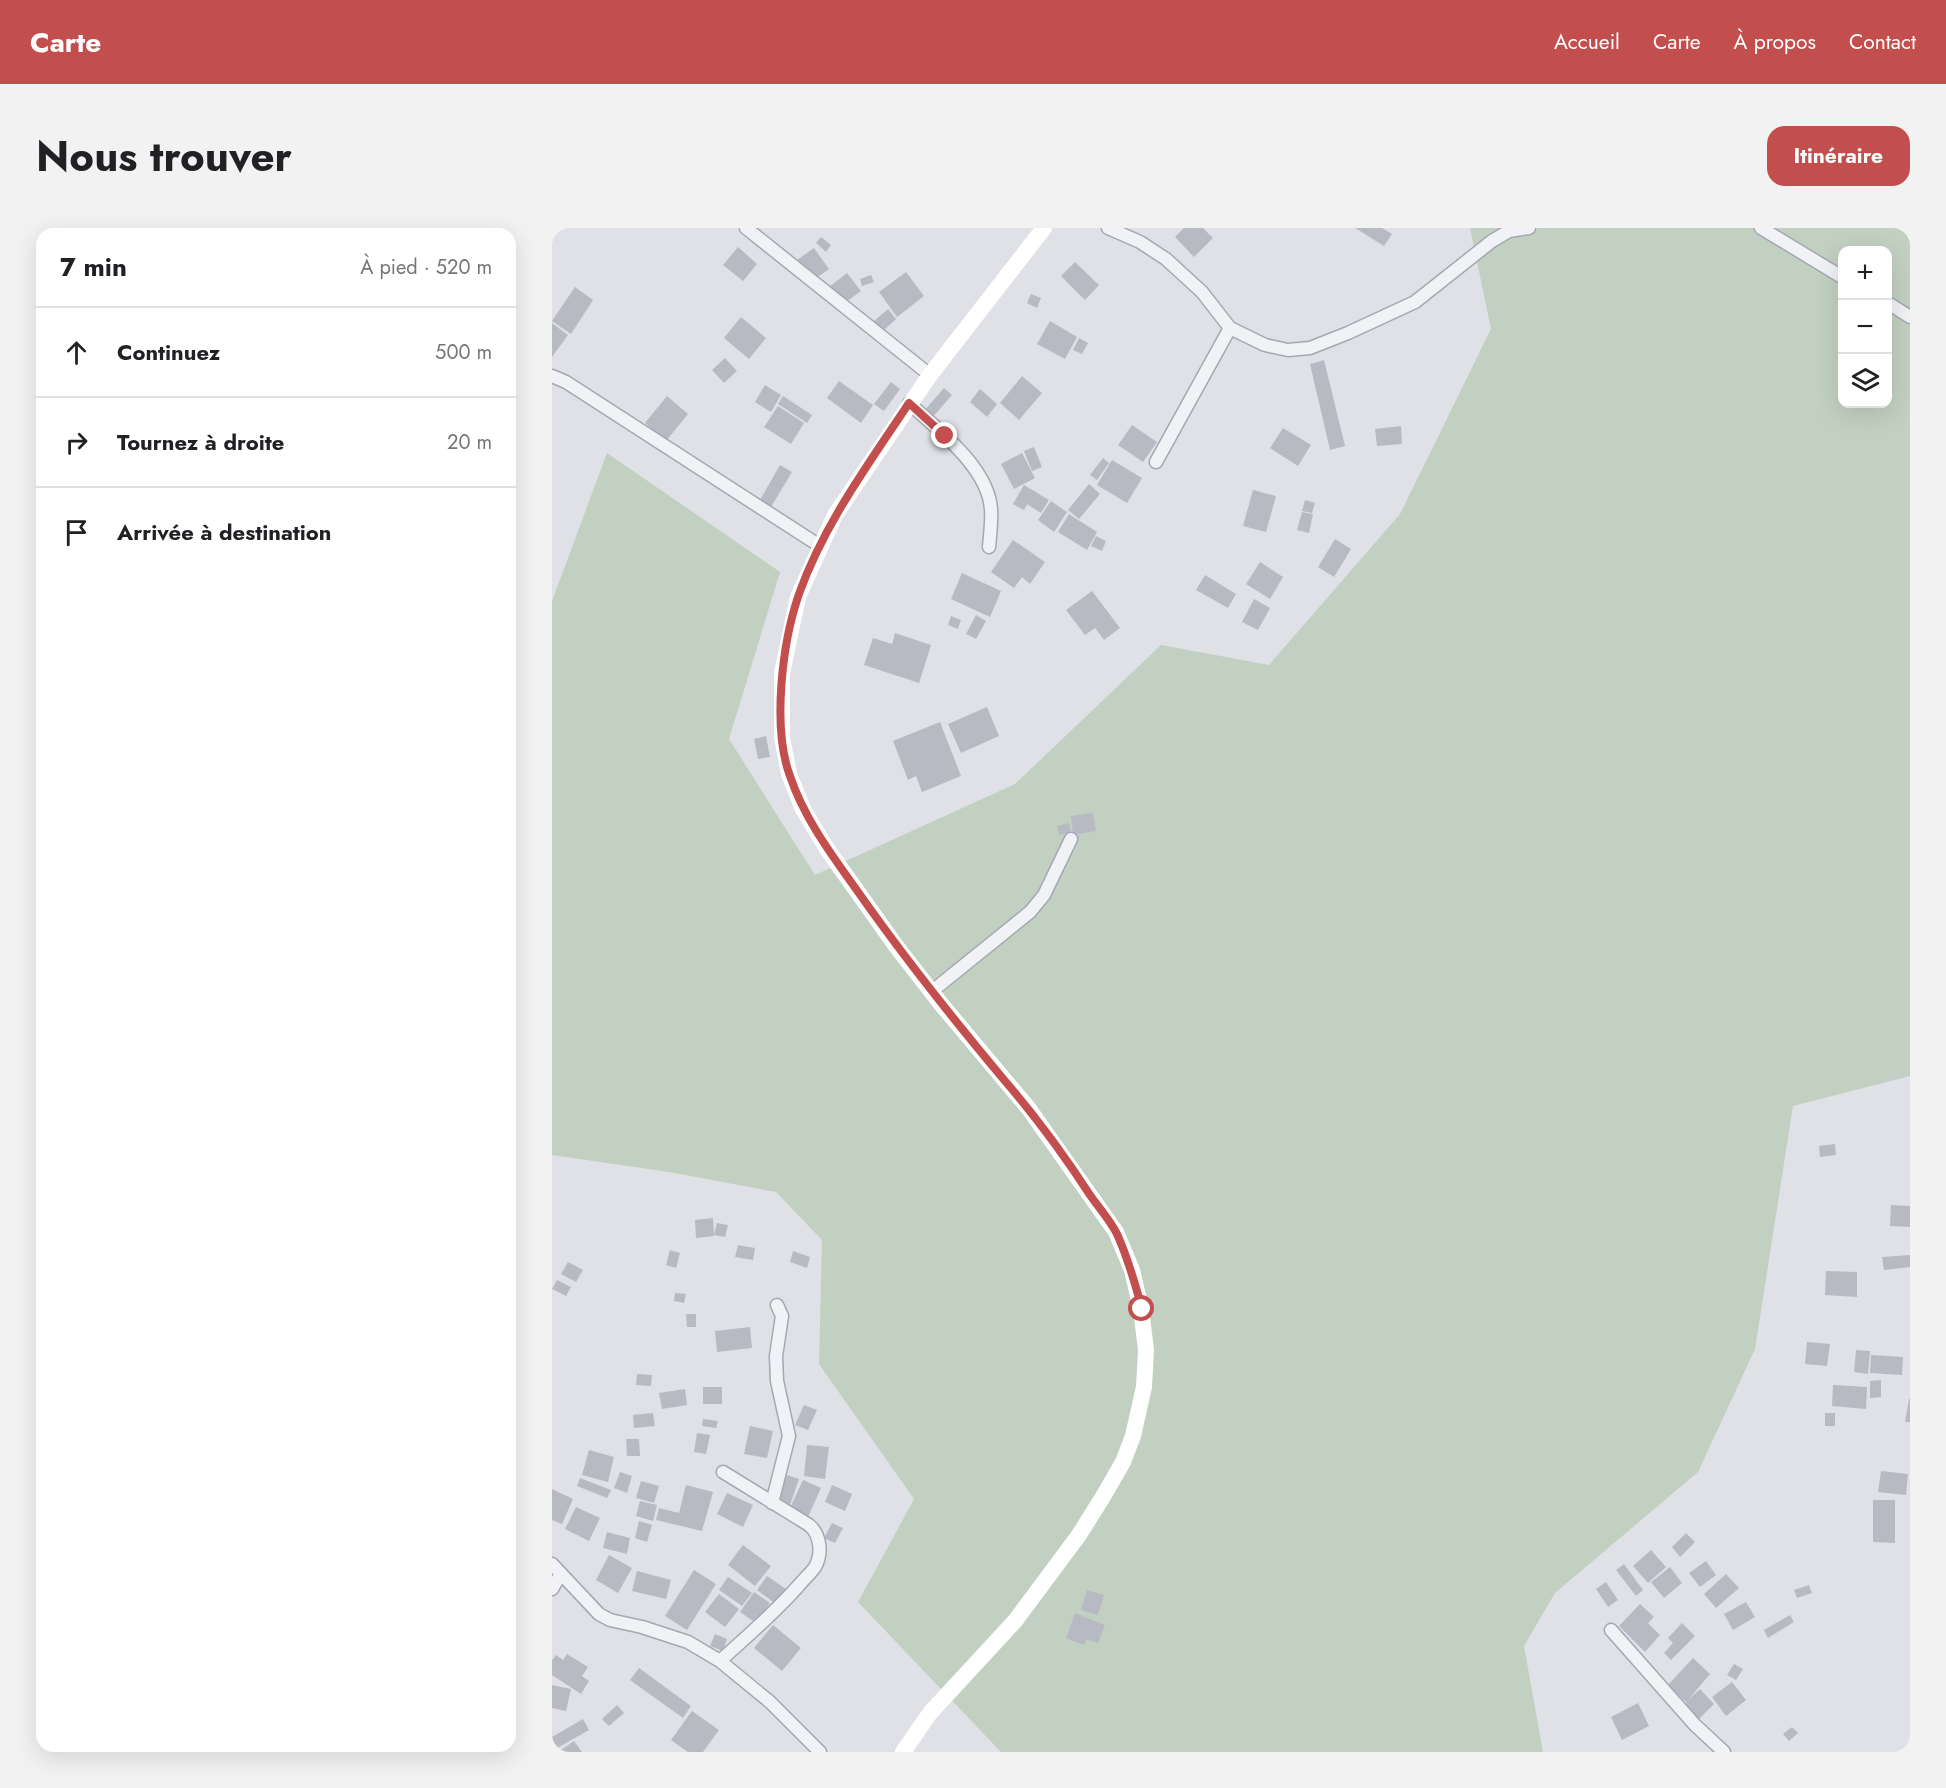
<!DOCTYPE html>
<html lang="fr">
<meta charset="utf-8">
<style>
body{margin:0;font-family:Jost,sans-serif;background:#f2f2f2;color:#202124}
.controls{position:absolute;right:18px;top:18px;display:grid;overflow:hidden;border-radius:12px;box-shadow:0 6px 24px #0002}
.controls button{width:54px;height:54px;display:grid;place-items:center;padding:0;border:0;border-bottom:2px solid #e0e0e0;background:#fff;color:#202124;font:30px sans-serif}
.stop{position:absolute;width:18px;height:18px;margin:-14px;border:4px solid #c24f4e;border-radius:50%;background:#fff}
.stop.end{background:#c24f4e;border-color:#fff;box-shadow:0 2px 6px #0008}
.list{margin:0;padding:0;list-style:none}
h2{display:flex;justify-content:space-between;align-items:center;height:78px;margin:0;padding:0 24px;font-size:26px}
h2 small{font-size:20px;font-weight:400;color:#757577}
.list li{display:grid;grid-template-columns:39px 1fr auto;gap:18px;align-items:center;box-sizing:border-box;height:90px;padding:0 24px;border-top:2px solid #e0e0e0}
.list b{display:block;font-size:22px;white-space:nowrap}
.list em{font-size:20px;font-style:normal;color:#757577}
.icon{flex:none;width:33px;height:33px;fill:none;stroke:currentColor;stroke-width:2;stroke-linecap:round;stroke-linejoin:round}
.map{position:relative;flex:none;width:1358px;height:1524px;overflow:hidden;border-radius:18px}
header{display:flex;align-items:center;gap:36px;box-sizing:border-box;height:84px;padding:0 30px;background:#c24f4e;color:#fff}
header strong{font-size:28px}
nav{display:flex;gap:33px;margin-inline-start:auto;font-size:21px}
.intro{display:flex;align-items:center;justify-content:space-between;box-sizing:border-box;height:144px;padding:0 36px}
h1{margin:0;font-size:42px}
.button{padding:15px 27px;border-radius:18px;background:#c24f4e;color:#fff;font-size:21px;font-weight:700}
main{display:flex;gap:36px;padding:0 36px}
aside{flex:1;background:#fff;border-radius:18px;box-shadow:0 6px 24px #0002}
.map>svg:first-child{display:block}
.green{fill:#c2d0c1;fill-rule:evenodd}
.building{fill:#b7bac3}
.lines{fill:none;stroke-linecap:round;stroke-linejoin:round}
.street-casing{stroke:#a5a7b1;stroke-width:15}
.street{stroke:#f1f2f6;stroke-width:12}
.secondary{stroke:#fff;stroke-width:16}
.route{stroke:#c24f4e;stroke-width:8}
</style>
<header>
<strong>Carte</strong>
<nav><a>Accueil</a><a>Carte</a><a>À propos</a><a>Contact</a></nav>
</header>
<div class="intro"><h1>Nous trouver</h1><a class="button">Itinéraire</a></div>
<main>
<aside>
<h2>7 min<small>À pied · 520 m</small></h2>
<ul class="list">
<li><svg class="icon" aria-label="ahead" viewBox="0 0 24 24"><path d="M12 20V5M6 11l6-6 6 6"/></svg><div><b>Continuez</b></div><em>500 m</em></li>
<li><svg class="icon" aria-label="right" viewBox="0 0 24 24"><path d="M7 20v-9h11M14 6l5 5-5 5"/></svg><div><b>Tournez à droite</b></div><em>20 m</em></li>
<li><svg class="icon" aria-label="arrive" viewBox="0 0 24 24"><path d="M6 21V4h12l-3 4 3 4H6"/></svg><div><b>Arrivée à destination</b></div></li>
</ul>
</aside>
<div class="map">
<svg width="1358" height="1524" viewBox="0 0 1358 1524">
<rect width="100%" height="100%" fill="#dfe1e7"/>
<path class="green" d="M918,0H1358V848L1241,878L1203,1121L1146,1244L1003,1365L972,1418L991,1524H449L306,1374L362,1271L267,1136L270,1012L224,964L117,944L0,927V373L55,225L228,344L177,511L263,647L463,556L609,417L717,437L848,286L939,101ZM1290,22H1336V176H1290Z"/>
<path class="building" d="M632,0H651L661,10L642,29L623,9Z
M803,0H830L840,6L832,18Z
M269,9L279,17L274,24L264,15Z
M186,19L205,36L191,53L171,37Z
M262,20L277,41L260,53L245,32Z
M523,34L547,57L533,72L509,48Z
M354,44L372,68L345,89L327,64Z
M295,45L309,63L290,77L277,59Z
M319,47L322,54L310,58L308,51Z
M23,59L41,72L19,106L0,93Z
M479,66L489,70L485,80L475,75Z
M336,81L344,91L331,103L322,93Z
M189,89L214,110L197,131L172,110Z
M498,93L525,109L513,131L485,116Z
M0,95L16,107L0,129Z
M527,110L536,115L530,126L521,122Z
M173,130L185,143L172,155L160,142Z
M772,132L793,218L778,222L758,136Z
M470,148L490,165L467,192L448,175Z
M287,153L321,177L309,195L275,170Z
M339,154L348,161L332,183L322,176Z
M213,157L229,167L219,184L203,174Z
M392,160L400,167L379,191L371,184Z
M428,161L445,176L435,189L418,174Z
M115,168L136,186L114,213L93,195Z
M231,168L260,187L255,195L226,176Z
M226,178L252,195L239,216L212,199Z
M580,197L605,214L591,234L566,217Z
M849,198L850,216L825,218L823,201Z
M731,200L759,217L746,238L718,220Z
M482,219L490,239L480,243L472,223Z
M470,225L483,250L462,261L449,236Z
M551,230L557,235L545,252L538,247Z
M560,232L590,250L575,275L545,257Z
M228,237L240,244L219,279L208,272Z
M537,256L548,266L527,291L516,282Z
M472,257L497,272L489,285L475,276L472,282L461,276Z
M701,262L724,268L714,304L691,298Z
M753,272L763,275L760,285L750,283Z
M499,273L515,284L502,304L486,292Z
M750,284L761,286L757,305L745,302Z
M517,286L545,304L535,322L506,304Z
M544,308L554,313L550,323L539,318Z
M783,311L799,321L782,349L766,339Z
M461,312L493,334L478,356L470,349L462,360L439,344Z
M708,334L731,349L718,371L694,356Z
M410,345L449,363L438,389L399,371Z
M653,347L684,366L676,380L644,362Z
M540,363L568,400L552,412L543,400L533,407L514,382Z
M702,371L718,380L706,402L690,394Z
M424,387L434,393L424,411L414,406Z
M399,388L409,392L406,401L396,397Z
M343,405L379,417L367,455L312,437L321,410L340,416Z
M435,479L447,508L409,525L396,496Z
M388,494L409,548L370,564L364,548L356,552L341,513Z
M214,508L218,529L206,531L202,511Z
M541,585L544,603L521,607L519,588Z
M517,595L519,604L507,607L505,598Z
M1283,916L1284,927L1268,929L1267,918Z
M1339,977L1358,978V999L1338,998Z
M161,990L162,1008L144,1010L143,992Z
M165,995L176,997L173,1009L162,1007Z
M186,1017L203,1020L201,1032L183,1029Z
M118,1022L128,1025L124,1040L114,1037Z
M241,1023L258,1029L255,1040L238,1034Z
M1358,1027V1039L1332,1042L1330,1029Z
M16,1034L31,1042L24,1054L9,1046Z
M1274,1043L1305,1044V1069L1273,1067Z
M5,1052L19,1059L14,1068L0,1061Z
M123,1065L134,1066L132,1075L122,1073Z
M134,1086H144V1099H135Z
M198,1099L200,1120L165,1124L163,1103Z
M1255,1114L1278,1116L1275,1138L1253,1136Z
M1304,1122L1318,1123L1316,1146L1302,1144Z
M1319,1127L1351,1129L1350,1147L1318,1145Z
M85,1146L100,1147L99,1158L84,1157Z
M1329,1152V1169L1318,1170V1153Z
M1281,1157L1315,1159L1314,1181L1280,1178Z
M151,1159H170V1176H151Z
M133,1161L135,1177L110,1181L107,1165Z
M1357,1171H1358V1194H1353Z
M252,1177L265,1182L256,1202L243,1197Z
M101,1185L103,1198L82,1200L81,1187Z
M1273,1185H1283V1198H1273Z
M151,1191L166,1193L164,1200L150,1198Z
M198,1198L221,1203L215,1230L192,1226Z
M145,1205L158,1207L154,1226L142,1224Z
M74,1211H87L88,1228H75Z
M255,1217L277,1219L273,1251L252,1248Z
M37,1222L62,1229L56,1254L30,1247Z
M1329,1243L1356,1246L1354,1267L1326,1264Z
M68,1244L80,1248L75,1265L62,1260Z
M226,1244L247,1251L238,1277L217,1270Z
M28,1250L59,1262L55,1270L25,1258Z
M251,1252L269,1260L256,1289L238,1280Z
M89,1253L107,1258L102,1275L84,1270Z
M134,1257L161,1264L150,1303L104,1292L107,1280L127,1285Z
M280,1257L300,1266L293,1283L273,1274Z
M0,1261L21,1271L10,1296L0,1292Z
M175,1265L201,1277L191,1299L165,1286Z
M1321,1272H1343V1315L1321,1314Z
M88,1273L105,1277L101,1293L84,1288Z
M24,1279L48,1290L37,1313L13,1301Z
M87,1293L100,1297L95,1314L83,1310Z
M280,1295L291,1300L283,1315L272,1310Z
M55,1304L78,1310L75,1326L51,1320Z
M1134,1305L1143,1314L1128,1329L1120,1319Z
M191,1317L219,1338L203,1358L176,1337Z
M1099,1322L1114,1339L1096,1355L1081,1338Z
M57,1327L80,1340L66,1365L44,1352Z
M1154,1333L1164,1347L1148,1359L1137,1345Z
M1072,1336L1091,1362L1084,1368L1064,1342Z
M1118,1339L1130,1355L1112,1370L1099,1354Z
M142,1342L164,1356L135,1402L113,1388Z
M85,1343L119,1352L114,1371L80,1363Z
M1174,1346L1187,1360L1164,1380L1152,1366Z
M215,1348L234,1361L224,1376L205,1362Z
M176,1349L200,1365L190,1378L167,1362Z
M1054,1354L1066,1372L1056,1379L1044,1361Z
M1257,1357L1260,1365L1245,1370L1242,1362Z
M535,1362L552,1367L546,1387L529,1382Z
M202,1364L218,1375L204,1395L188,1384Z
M167,1366L187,1381L173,1399L153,1384Z
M1194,1374L1203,1389L1181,1402L1172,1386Z
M1088,1376L1102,1389L1096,1395L1108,1407L1093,1424L1067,1398Z
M523,1385L553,1397L546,1415L534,1411L532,1417L514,1410Z
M1238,1387L1242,1394L1216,1410L1212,1402Z
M1130,1395L1143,1408L1119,1432L1112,1425L1121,1415L1116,1410Z
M221,1397L249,1420L230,1443L202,1420Z
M163,1406L175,1411L171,1423L158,1418Z
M15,1426L36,1439L30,1448L37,1453L29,1466L0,1447V1432L4,1427L11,1432Z
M1141,1430L1158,1446L1136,1472L1148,1461L1162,1476L1143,1495L1129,1480L1135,1475L1116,1457Z
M1182,1436L1191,1441L1184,1452L1175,1447Z
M87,1440L139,1478L131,1490L78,1452Z
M1180,1454L1194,1472L1174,1488L1160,1469Z
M0,1457L19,1461L14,1483L0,1480Z
M1086,1475L1097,1498L1070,1512L1059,1489Z
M65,1477L72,1485L57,1498L50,1491Z
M140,1483L167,1502L151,1524H136L119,1512Z
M31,1491L37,1502L0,1523V1509Z
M1240,1499L1246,1505L1237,1513L1231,1506Z
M22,1513L30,1524H6Z"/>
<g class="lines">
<g class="street-casing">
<path id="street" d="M194,0L378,147
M556,0L588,14L614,31L650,64L678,100L713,117L736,122L758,120L796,105L863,74L940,13L957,3L977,0
M1209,0L1290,49
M1336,75L1358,89
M0,148L14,154L268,318
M357,175C386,202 436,239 439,281C440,293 438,307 437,319
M604,234L678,100
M379,764L478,684L492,667L519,611
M220,1275L237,1208L225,1153L224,1128L230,1088L225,1077
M0,1336L47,1386L58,1392L90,1399L136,1414L168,1433L218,1474L268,1524
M0,1361L8,1347
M1059,1402L1143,1497L1172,1524
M168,1433C195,1408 224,1384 248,1356C253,1350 259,1345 263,1339C271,1325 268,1306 257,1297L171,1244"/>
</g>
<use href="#street" class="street"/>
<path class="secondary" d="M351,1524L378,1485L463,1393L527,1307L552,1267L571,1234L581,1208L592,1159L594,1122L589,1081L580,1042L564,1004L477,881L389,776L344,718L275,621L251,581L237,546L230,509V445L246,369L283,287L378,147L492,0"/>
</g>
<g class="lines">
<path class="route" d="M393,208L357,175C316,237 272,296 247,366C230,415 220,500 238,548C252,590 279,626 304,661C351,728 401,791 453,853C484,889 512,927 538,967C547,980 558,992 565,1006C576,1030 583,1055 590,1081"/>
</g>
</svg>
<div class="controls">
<button>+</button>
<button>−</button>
<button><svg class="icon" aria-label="layers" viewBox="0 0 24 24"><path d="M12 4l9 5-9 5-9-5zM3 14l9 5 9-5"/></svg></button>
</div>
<div class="stop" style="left:590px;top:1081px"></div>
<div class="stop end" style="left:393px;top:208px"></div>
</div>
</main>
